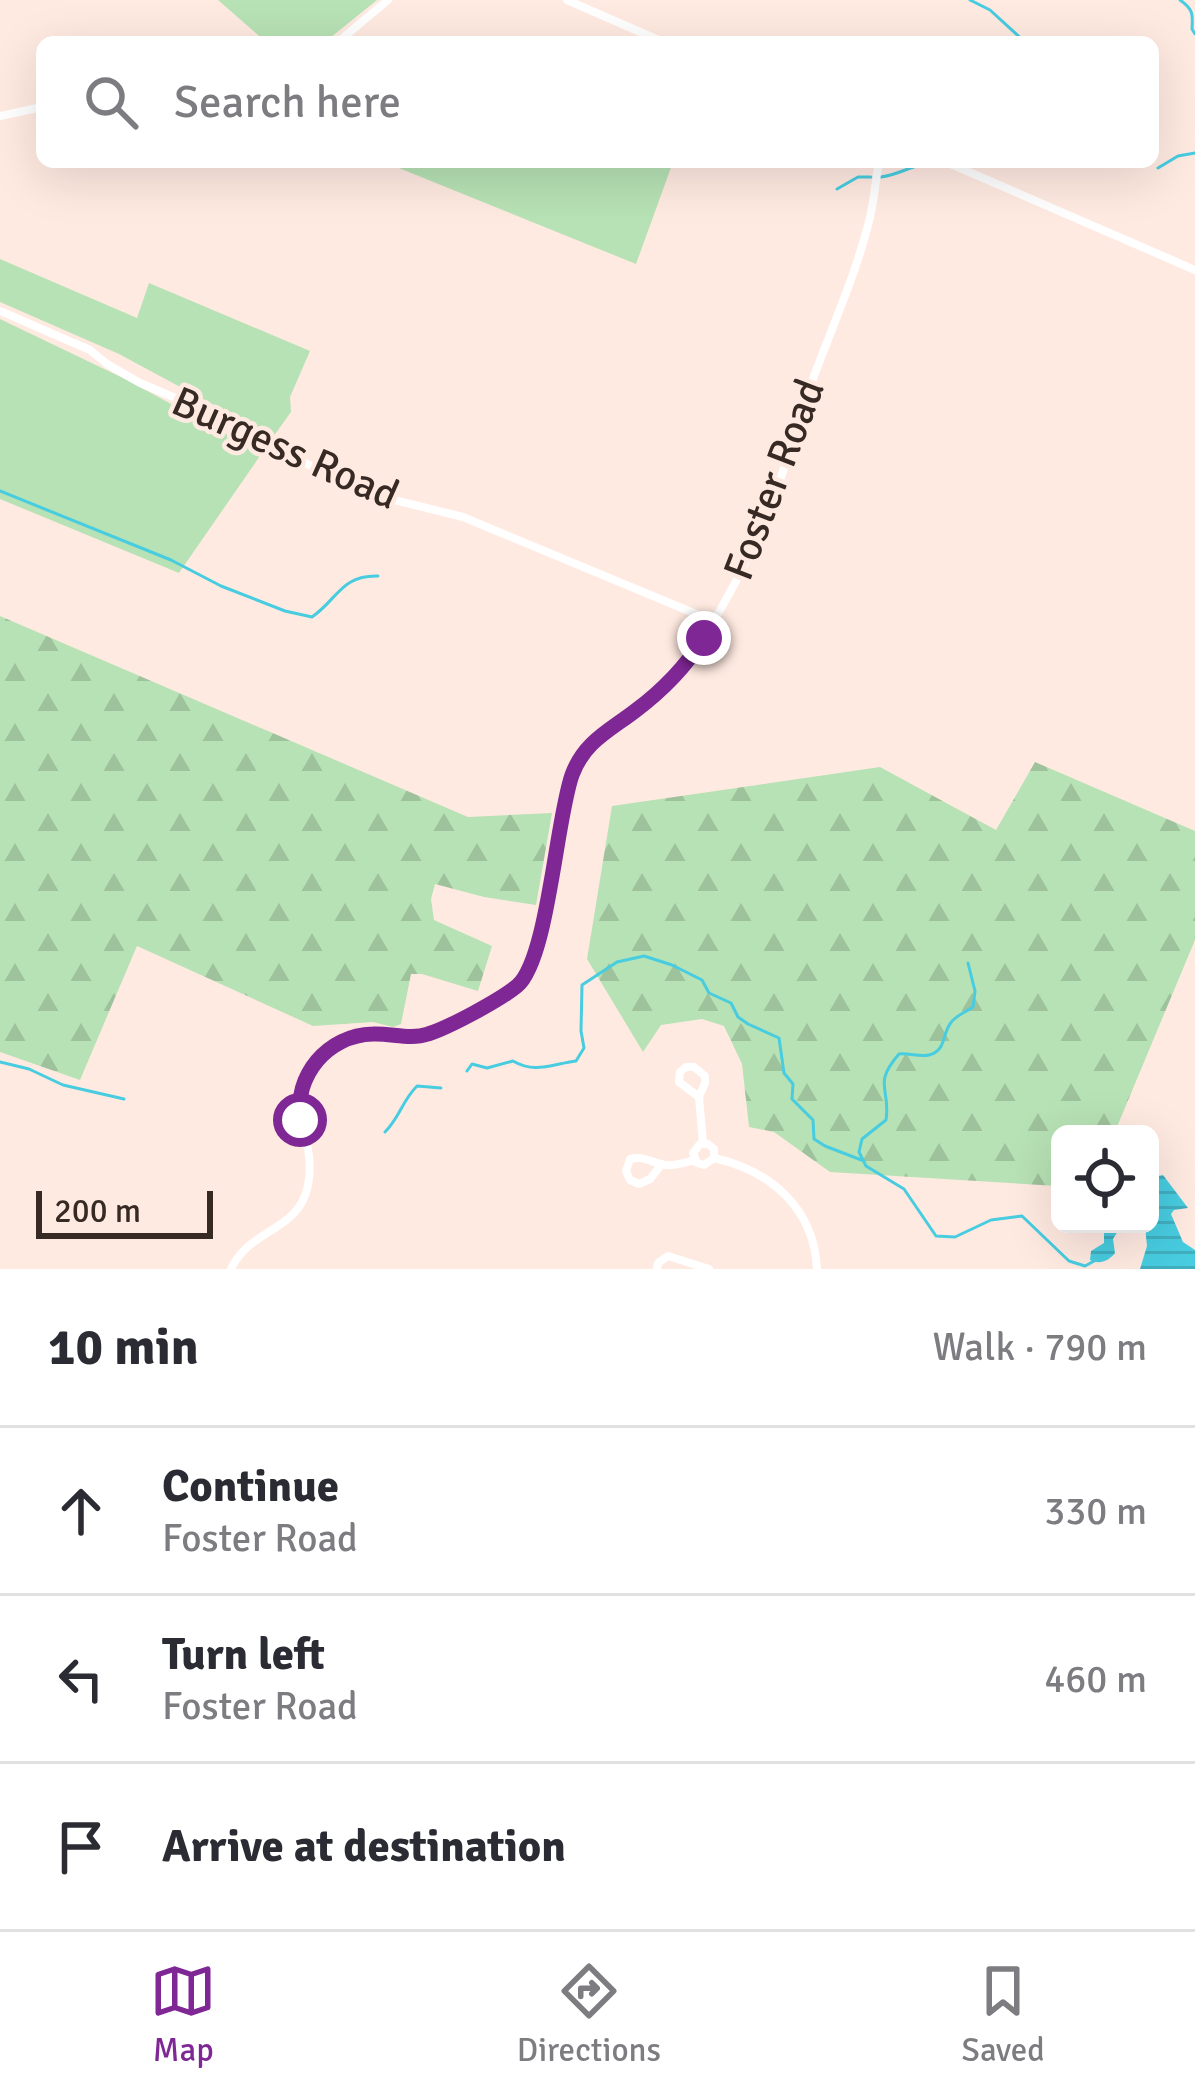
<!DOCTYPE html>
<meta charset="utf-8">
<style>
body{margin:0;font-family:Signika,sans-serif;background:#f7f7f7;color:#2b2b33}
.controls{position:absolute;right:36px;bottom:36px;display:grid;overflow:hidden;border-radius:18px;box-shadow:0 12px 48px #0002}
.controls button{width:108px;height:108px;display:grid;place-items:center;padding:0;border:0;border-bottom:3px solid #e1e1e2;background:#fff;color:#2b2b33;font:60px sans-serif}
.scale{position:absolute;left:36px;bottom:30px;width:177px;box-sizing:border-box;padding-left:12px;border:6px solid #372a24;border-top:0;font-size:33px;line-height:42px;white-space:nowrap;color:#372a24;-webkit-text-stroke:9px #ffeae1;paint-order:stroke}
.stop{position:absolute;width:36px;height:36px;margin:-27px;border:9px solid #7f2795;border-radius:50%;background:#fff}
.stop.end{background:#7f2795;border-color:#fff;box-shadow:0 3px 12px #0008}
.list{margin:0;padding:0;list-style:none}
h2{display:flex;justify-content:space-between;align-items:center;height:156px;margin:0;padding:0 48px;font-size:51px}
h2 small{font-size:39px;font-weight:400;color:#7c7c81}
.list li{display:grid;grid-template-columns:78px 1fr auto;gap:36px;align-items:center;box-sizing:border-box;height:168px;padding:0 48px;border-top:3px solid #e1e1e2}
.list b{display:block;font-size:45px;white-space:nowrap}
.list p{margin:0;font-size:39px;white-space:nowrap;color:#7c7c81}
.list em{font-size:39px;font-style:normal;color:#7c7c81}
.icon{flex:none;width:66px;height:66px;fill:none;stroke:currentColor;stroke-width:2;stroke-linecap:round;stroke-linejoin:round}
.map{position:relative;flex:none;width:1195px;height:1269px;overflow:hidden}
.search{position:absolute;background:#fff;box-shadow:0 12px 48px #0002;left:36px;right:36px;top:36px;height:132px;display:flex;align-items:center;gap:30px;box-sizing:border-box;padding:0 42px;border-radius:18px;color:#7c7c81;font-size:45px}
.sheet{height:660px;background:#fff}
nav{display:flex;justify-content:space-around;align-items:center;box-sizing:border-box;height:168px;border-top:3px solid #e1e1e2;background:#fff;font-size:33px;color:#7c7c81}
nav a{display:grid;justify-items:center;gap:6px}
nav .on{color:#7f2795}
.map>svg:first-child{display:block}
.forest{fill:url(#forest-firs)}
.park{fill:#b7e2b5}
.water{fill:url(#water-rules)}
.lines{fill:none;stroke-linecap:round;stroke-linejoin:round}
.stream{stroke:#48cce0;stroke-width:3}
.minor{stroke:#fff;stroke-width:8}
.route{stroke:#7f2795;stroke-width:15}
.labels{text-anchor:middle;stroke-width:9;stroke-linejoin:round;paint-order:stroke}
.street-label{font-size:42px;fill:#372a24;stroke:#ffeae1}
</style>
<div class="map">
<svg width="1195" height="1269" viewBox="0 0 1195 1269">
<defs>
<pattern id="forest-firs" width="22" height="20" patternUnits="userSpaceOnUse" patternTransform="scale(3)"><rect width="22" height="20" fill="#b7e2b5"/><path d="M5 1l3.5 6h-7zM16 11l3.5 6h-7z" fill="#9ec29c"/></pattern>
<pattern id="water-rules" width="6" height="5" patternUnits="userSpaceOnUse" patternTransform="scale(3)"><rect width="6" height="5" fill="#48cce0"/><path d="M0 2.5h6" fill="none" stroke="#40afc0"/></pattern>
</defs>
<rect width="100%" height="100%" fill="#ffeae1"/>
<path class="forest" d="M0,616L468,817L552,813L536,905L484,897L435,884L431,899L434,920L492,946L478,991L422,974H411L401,1024L393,1027L373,1022L313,1026L137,946L80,1080L0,1052Z
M1035,762L1195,831V940L1114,1134H1060V1148L1052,1163L1057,1186L830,1172L774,1132L749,1127L742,1064L724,1026L702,1019L661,1025L643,1052L587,959L612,806L880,767L996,830Z"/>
<path class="park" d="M218,0H377L325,42H266Z
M384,162H673L636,264Z
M0,259L137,318L149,283L310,351L290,397L291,412L273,437L119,354L0,302Z
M0,319L125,379L262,453L179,573L0,499Z"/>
<path class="water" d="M1163,1175L1188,1208L1174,1210L1171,1214L1183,1242L1195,1250V1269H1140L1147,1246L1145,1227L1131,1226L1118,1231L1113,1239L1115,1253C1109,1261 1099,1265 1090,1260L1091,1251L1104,1243V1230L1109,1224H1150V1200L1155,1195L1158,1176Z"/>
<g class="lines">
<path class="stream" d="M970,0L990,10L1025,42
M1180,0C1193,9 1193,14 1192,29L1195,34
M1158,168L1178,156L1195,153
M881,177C904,174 917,160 941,165
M837,189L858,177H871
M0,491L171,560L221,586L285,611L312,617C338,599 341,575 378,576
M968,963L975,991L973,1007C966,1012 954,1016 950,1024C942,1035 946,1051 929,1055C920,1057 909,1053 899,1054C872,1085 891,1088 886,1120L862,1139L859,1152L866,1166L904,1189L936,1236L955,1237L991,1220L1022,1216L1069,1261L1085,1266L1096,1260
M0,1062L29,1069L63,1085L124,1099
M467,1071L472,1064L487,1068L513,1061C535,1074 552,1064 576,1061L584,1048L581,1031L582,985L617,962L644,956L672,965L702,980L709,993L731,1003L738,1017L748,1024L779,1038L784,1073L793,1084L792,1099L813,1120L814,1139L825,1146L864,1161
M385,1132C400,1117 402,1101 417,1086L441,1088"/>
<path class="minor" d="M567,0L663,42
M338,42L388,0
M0,116L42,107
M946,162L1195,270
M0,311L90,350L107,364L140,383L190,404L346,484L378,496L463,517L713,621
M699,1097L705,1083V1076L694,1067H686L680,1072L679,1082L699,1097L703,1143
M714,1158V1149L708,1144H700L693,1153L697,1163L704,1165L714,1158C772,1171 814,1209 817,1269
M661,1165L650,1179L639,1184L630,1180L626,1171L630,1159C646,1155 652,1164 666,1165C676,1166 686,1162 695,1160
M231,1269C251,1227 299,1232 308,1185C320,1128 262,1084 344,1041C367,1028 390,1038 415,1036C434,1035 506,997 520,983C534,969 537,944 541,924C548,895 554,865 559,835C563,812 566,787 576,765C589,738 614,728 636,711C660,693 683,670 699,645C731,595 759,539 779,483C790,451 799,419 810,387C829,334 854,280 868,225C874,204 875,183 879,162
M657,1269L658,1263L668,1256L709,1269"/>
</g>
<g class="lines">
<path class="route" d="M300,1120C294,1076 327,1035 373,1034C391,1033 410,1040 428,1034C448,1028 500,1000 517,986C548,960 556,820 572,775C584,742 609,731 635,711C662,691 686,666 704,638"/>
</g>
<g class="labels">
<g class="street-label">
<text transform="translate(286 447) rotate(24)" y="15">Burgess Road</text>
<text transform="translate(773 479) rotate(-69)" y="15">Foster Road</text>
</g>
</g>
</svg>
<div class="controls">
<button><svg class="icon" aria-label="locate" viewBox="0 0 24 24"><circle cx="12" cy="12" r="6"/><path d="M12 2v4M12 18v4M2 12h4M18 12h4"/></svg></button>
</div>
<div class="scale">200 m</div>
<div class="stop" style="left:300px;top:1120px"></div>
<div class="stop end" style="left:704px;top:638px"></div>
<div class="search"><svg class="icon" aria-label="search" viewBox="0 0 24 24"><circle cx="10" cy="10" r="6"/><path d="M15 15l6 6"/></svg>Search here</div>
</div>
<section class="sheet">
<h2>10 min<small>Walk · 790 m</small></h2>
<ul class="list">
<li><svg class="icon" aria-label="ahead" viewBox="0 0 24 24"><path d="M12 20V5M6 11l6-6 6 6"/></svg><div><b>Continue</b><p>Foster Road</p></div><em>330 m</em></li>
<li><svg class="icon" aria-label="left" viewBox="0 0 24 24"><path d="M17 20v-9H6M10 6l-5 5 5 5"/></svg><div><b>Turn left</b><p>Foster Road</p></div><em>460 m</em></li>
<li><svg class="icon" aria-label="arrive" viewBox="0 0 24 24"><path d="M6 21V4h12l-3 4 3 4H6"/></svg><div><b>Arrive at destination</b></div></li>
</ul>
</section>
<nav>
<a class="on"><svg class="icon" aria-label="map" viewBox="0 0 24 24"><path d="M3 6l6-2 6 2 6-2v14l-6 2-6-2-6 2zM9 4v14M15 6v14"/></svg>Map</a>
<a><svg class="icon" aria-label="directions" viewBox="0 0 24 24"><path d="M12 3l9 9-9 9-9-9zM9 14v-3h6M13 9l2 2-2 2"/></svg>Directions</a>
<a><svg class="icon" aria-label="saved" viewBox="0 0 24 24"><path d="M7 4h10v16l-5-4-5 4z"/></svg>Saved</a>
</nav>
